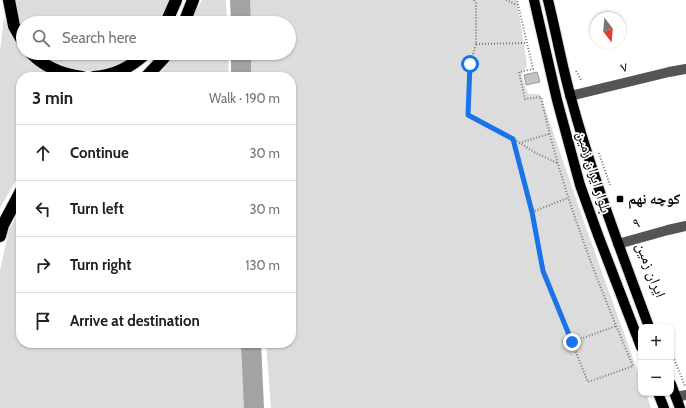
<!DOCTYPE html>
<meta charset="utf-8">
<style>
body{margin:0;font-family:Cabin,"Noto Naskh Arabic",sans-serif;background:#f2f2f2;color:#222}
.controls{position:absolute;right:12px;bottom:12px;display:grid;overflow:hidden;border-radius:8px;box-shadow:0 1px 3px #0004}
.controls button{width:36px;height:36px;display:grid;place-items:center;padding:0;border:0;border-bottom:1px solid #e0e0e0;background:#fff;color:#222;font:20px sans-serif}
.compass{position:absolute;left:590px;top:12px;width:36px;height:36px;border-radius:50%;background:#fff;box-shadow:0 1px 3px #0004;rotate:164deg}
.stop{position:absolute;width:12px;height:12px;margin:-9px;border:3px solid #1a73e8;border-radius:50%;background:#fff}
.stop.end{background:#1a73e8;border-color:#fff;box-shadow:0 1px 4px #0008}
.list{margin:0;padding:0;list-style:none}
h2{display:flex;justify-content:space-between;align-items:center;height:52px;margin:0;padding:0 16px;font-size:17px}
h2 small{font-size:13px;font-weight:400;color:#767676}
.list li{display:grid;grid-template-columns:26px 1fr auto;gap:12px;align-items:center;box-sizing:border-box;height:56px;padding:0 16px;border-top:1px solid #e0e0e0}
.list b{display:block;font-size:15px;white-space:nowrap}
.list em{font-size:13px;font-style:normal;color:#767676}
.icon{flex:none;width:22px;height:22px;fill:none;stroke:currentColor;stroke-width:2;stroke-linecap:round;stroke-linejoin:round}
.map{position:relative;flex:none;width:686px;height:408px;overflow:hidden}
.search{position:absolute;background:#fff;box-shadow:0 1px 3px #0004;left:16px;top:16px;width:280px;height:44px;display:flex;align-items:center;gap:10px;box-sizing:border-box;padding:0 14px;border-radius:22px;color:#767676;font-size:15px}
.panel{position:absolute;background:#fff;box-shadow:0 1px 3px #0004;left:16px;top:72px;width:280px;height:276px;border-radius:16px}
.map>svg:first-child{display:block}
.green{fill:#dcdcdc}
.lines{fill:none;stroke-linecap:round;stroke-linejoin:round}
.river{stroke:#a3a3a3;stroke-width:20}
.building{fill:#c4c4c4;stroke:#999}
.major-casing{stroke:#dbdbdb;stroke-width:12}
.highway-casing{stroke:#dbdbdb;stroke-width:14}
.path{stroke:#777;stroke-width:2;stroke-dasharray:1 2;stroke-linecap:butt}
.minor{stroke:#555;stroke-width:10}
.major{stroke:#000;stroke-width:10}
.highway{stroke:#000;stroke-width:12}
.route{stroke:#1a73e8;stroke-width:5}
.poi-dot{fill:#000;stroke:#fff;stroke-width:1.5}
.labels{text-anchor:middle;stroke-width:3.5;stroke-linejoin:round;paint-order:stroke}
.street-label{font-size:15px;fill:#000;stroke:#fff}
.poi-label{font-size:15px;font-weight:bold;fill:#000;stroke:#fff;text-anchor:start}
</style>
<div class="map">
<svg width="686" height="408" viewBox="0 0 686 408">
<rect width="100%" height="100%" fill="#fff"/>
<path class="green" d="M14,0H170L160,23H23V33L19,26Z
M202,0H226L227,23H189Z
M238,0H517L527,65L521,75L528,94H540L584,222L641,381V393H646L651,408H271L266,343H291V77H244L242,53H289V23H240Z
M4,17C14,46 28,64 56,77H21V172L0,208V52Z
M38,53H139C105,77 72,77 38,53Z
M173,53H228L229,77H155L164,69Z
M21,210V343H242L245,408H0V271L9,229Z"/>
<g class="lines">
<path class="river" d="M240,0L241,23
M241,53V77
M251,343L254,408"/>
</g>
<path class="building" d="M537,72L540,82L526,85L524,75Z"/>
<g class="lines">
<g class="major-casing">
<path id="major" d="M534,0L557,100L580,185L598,235L641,347
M548,0C556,32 562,66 571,98C592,176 621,251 649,327
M671,384L680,408
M658,393L664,408"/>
</g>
<g class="highway-casing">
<path id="highway" d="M9,0L14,26L23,42
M166,23L176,0
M184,23L193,0
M31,53C45,68 62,74 82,77
M94,77C114,76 131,67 146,53
M146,77L163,59L167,53
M0,236L3,225L21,191"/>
</g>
<path class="path" d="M474,0L476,3V44L470,64L468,115L513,139L532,212L543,271L588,382L633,366C596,279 561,190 541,97L525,99L519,72L533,69L517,0
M506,0L517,5
M476,44L527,43
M576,71L581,80
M514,139L534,152L557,163
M519,143L549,134
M599,153L610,185
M532,212L568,198
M572,342L616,326
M671,351L685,386"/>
<path class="minor" d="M570,96L669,72L686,69
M618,244L668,230L686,226
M676,397L686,395"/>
<use href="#major" class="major"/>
<use href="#highway" class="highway"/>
</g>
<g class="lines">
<path class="route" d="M470,64L468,115L513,139L532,212L543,271L572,342"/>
</g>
<rect class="poi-dot" x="616" y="195" width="8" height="8" rx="2"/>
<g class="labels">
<g class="street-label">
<text transform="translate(624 67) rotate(-14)" y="5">۷</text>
<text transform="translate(594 172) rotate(73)" y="5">بلوار ایران زمین</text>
<text transform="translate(636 223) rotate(-16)" y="5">۹</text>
<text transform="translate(651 270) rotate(69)" y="5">ایران زمین</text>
</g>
<g class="poi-label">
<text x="628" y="204">کوچه نهم</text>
</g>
</g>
</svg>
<div class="controls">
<button>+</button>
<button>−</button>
</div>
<svg class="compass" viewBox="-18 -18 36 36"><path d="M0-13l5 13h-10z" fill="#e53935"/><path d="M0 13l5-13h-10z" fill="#767676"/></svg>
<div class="stop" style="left:470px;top:64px"></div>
<div class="stop end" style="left:572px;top:342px"></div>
<div class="search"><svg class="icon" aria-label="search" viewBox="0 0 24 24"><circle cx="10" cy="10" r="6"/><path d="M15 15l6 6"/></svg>Search here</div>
<section class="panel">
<h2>3 min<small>Walk · 190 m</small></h2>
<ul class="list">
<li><svg class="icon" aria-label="ahead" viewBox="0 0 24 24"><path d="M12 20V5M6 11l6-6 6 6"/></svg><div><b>Continue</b></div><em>30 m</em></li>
<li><svg class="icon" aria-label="left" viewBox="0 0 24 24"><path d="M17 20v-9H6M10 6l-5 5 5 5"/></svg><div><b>Turn left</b></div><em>30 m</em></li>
<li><svg class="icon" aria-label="right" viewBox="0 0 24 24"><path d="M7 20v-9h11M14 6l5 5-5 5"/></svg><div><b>Turn right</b></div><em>130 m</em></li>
<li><svg class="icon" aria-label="arrive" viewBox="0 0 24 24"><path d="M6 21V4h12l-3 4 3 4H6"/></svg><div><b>Arrive at destination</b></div></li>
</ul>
</section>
</div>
